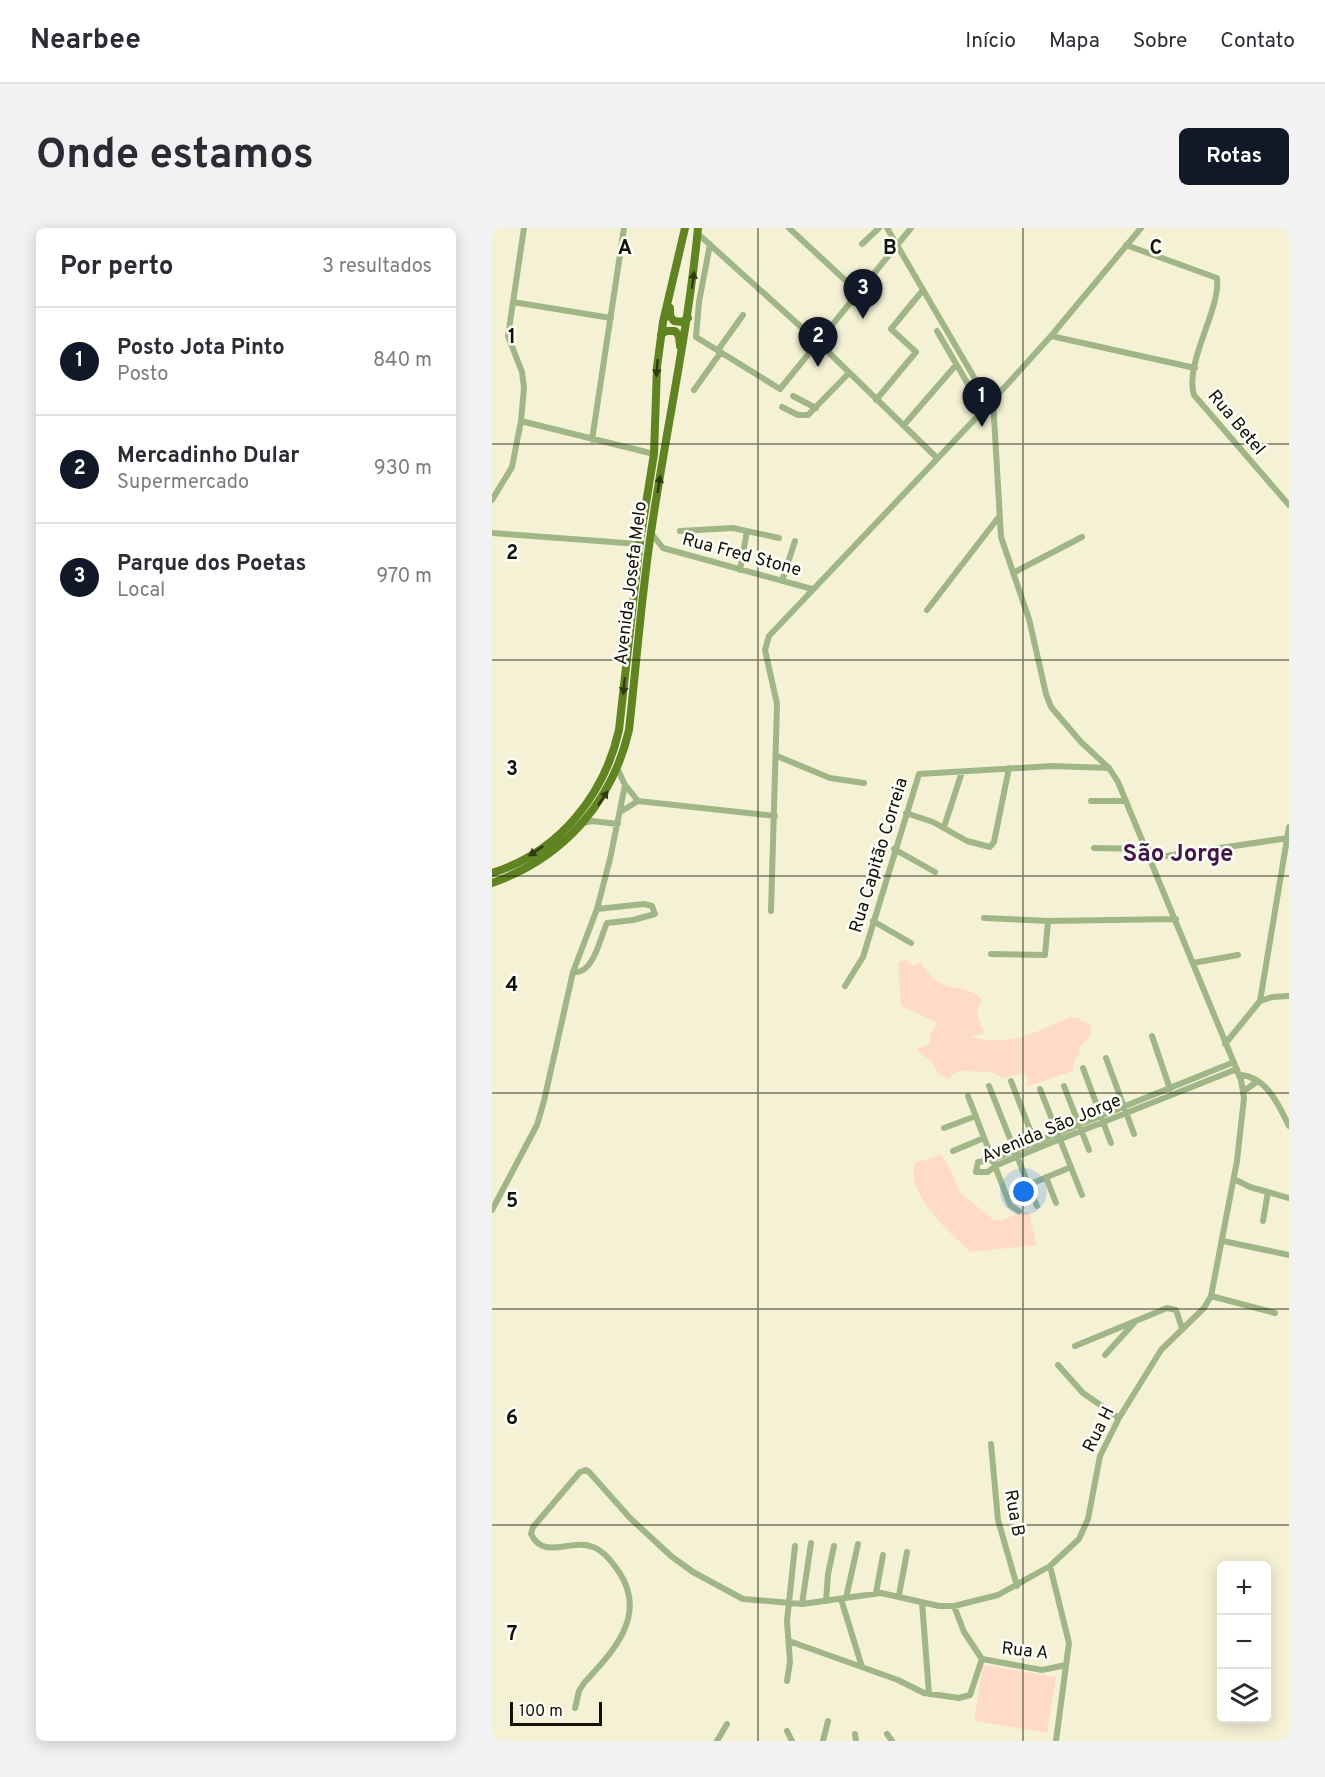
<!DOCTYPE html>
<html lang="pt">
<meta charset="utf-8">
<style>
body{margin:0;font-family:Overpass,sans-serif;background:#f2f2f3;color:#2b2b33}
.controls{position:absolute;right:18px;bottom:18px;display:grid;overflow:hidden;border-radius:9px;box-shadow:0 3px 15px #0003}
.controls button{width:54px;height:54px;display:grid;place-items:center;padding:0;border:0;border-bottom:2px solid #e1e1e2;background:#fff;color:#2b2b33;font:30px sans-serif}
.scale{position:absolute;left:18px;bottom:15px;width:92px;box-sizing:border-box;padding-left:6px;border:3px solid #131208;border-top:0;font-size:16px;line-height:21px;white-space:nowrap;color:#131208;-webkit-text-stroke:4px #fefef8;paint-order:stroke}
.you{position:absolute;left:532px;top:964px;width:21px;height:21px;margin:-15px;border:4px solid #fff;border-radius:50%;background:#1a73e8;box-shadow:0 0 0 9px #1a73e833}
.badge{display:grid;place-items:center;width:39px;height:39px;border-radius:50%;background:#111827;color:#fff;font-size:20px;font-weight:700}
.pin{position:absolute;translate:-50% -50px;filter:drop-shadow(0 2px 3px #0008)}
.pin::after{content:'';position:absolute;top:32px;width:21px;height:18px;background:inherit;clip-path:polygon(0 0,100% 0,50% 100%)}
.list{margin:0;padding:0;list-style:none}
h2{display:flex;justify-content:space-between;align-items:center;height:78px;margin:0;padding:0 24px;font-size:26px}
h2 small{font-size:20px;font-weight:400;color:#7c7c81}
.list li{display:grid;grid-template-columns:39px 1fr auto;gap:18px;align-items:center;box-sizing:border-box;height:108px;padding:0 24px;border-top:2px solid #e1e1e2}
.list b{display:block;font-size:22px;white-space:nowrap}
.list p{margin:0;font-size:20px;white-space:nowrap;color:#7c7c81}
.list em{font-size:20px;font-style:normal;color:#7c7c81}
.icon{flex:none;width:33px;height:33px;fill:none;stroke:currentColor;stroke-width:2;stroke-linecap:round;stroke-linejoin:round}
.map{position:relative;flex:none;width:797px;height:1513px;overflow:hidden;border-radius:9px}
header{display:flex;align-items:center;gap:36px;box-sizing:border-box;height:84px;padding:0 30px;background:#fff;border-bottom:2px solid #e1e1e2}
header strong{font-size:28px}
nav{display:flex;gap:33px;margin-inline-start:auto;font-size:21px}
.intro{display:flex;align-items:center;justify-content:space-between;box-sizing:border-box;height:144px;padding:0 36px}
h1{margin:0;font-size:42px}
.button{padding:15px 27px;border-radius:9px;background:#111827;color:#fff;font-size:21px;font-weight:700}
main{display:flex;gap:36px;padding:0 36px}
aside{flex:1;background:#fff;border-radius:9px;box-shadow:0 3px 15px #0003}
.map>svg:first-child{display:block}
.green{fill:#ffdac9}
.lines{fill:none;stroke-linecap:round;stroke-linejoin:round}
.minor{stroke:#a1b687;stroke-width:6}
.major{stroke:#608422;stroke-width:8}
.oneway{fill:#2e3a11}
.grid{fill:none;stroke:#131208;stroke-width:1.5;stroke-opacity:0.55}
.labels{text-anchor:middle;stroke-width:5;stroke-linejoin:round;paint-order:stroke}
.street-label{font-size:18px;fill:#131208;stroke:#fefef8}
.district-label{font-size:24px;font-weight:bold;fill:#43174a;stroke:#fefef8}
.grid-label{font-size:20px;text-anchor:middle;font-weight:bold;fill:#131208;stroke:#fefef8;stroke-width:5;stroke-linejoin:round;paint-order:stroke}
</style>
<header>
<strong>Nearbee</strong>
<nav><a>Início</a><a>Mapa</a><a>Sobre</a><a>Contato</a></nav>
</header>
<div class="intro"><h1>Onde estamos</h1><a class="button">Rotas</a></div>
<main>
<aside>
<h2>Por perto<small>3 resultados</small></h2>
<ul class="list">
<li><span class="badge">1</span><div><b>Posto Jota Pinto</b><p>Posto</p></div><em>840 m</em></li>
<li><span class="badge">2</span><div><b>Mercadinho Dular</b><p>Supermercado</p></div><em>930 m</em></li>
<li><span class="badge">3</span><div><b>Parque dos Poetas</b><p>Local</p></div><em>970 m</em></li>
</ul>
</aside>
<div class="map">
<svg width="797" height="1513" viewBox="0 0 797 1513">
<rect width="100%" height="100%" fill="#f5f1d5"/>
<path class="green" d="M414,731L421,738L429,734C449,771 467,750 490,771L485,786L492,803L490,806L479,809C516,819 544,805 577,789L586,790L599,798L598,808L587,820L588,825L582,832L581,843L536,858L535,850L531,845L512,850L498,844L468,843L460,846L457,851L447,846L440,834L426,824V820L438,816V807L446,795L409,778L406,734Z
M449,927L458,940L468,965L502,992H511L531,983L538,986L544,1017L479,1024C459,1006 410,964 424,934Z
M491,1437L564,1449L555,1505L482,1493Z"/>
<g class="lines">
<path class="minor" d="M297,0L367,65
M395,0L497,175
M205,5L328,116L445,230
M218,16L207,74L204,109L288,161L419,0
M370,16L387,0
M634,17L725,50C729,81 692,135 702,167L797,277
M21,74L119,90
M445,103L484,170
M559,108L703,140
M226,122L251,87
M202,162L229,124
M301,168L324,180
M384,172L424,124L399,101L431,62
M290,179L306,187H316L357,145
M29,193L162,226
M412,197L464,137
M100,212L132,0
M0,272L20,239L29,193L32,160L30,144L16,108L32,0
M188,303L241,300L287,310
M0,305L147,316
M159,305L171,320L320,361
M248,342L255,303
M521,345L590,309
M290,353L303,313
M435,382L506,290
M285,528L338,550L372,555
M134,558L146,573
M599,573H634
M128,584L146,573L283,588
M414,585L441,594L475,613L498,619L502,614L517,540
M91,595L100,593L126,596
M452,599L470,544
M602,620L656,621
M402,621L443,644
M660,630L796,610
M279,683L285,476L273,422L277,408L501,172L559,108L649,0
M492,690L556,693L684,691
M381,693L419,715
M499,726L553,727L556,693
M701,735L746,727
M81,744C102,747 108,709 115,695L141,692L163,686L160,678L152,676L105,681
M353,758L371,729L427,546L560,538L617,540
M768,773L780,769L797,768
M660,808L678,861
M733,816L768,773L797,599
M614,830L642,906
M742,834L500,932L486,934L484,944H496L503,938L546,920L745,841
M591,840L619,915
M748,847C775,849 786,876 797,898
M519,853L544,917
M497,858L545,978
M572,858L597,922
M548,861L590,967
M752,863L763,855
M476,868L518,977L527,983
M452,900L484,888
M461,923L492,910
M554,949L564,975
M742,951L758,959L797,970
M536,957L579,939
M0,982L45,897L52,873L81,744L105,681L118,631L133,557L126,542
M771,993L776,964
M731,1013L797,1027
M719,1068L783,1085
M583,1118L675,1080L684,1082L690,1100
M613,1127L643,1094
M566,1137L591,1165L627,1190
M499,1216L506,1292L525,1358
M558,1338L577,1415L564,1513
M384,1365L391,1327
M407,1367L415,1324
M354,1370L366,1316
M349,1371L370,1439
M334,1373L336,1346L342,1318
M430,1374L437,1466
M310,1376L319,1315
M462,1378L472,1404L490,1431
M297,1413L406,1452L432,1465L467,1470L478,1467L490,1431
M490,1431L550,1442L574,1437
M295,1453L298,1434L295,1393L303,1318
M83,1480L87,1463L92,1455C121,1424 156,1387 127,1344C120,1334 112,1323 101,1319C79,1310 52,1333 39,1306L41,1299L88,1244L94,1242L98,1245L138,1290L179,1328L201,1344L251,1371L310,1376L389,1365L447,1378H462L506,1367L558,1338L587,1311L596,1291L608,1228L627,1190L669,1122L712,1080L719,1068L745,933L752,870L749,852L626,554L617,540L589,514L559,479L554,466L537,391L509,309L501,172
M295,1503L300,1513
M363,1506L364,1513
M395,1506L400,1513
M225,1513L235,1496
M331,1513L336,1493"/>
<path class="major" d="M178,80V88L182,93L190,94L196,90
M169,107L174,103H183L187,108L188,118
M0,645C67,624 112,568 127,502L148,313L162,226L165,139L171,94L193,0
M0,655C71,630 120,575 137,502C144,439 149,374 158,311C173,207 196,105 206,0"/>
</g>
<defs><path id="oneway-solid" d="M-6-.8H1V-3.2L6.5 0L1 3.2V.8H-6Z" transform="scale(1.5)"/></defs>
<g class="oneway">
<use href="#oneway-solid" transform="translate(201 52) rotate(-83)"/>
<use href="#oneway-solid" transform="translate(165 140) rotate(94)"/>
<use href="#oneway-solid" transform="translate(167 256) rotate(-81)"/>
<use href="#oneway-solid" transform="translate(132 458) rotate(96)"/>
<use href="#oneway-solid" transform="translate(111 570) rotate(-56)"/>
<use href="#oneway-solid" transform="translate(44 623) rotate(146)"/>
</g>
<path class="grid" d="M266,0V1513M531,0V1513M0,216H797M0,432H797M0,648H797M0,865H797M0,1081H797M0,1297H797"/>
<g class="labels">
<g class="street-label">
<text transform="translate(745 194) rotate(50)" y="6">Rua Betel</text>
<text transform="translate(250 326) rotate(15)" y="6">Rua Fred Stone</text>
<text transform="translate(138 355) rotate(-83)" y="6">Avenida Josefa Melo</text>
<text transform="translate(386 627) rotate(-73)" y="6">Rua Capitão Correia</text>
<text transform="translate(559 900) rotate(-23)" y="6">Avenida São Jorge</text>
<text transform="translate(606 1201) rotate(-63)" y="6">Rua H</text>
<text transform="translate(523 1285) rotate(80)" y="6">Rua B</text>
<text transform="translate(533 1422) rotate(6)" y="6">Rua A</text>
</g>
<g class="district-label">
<text x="686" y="633">São Jorge</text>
</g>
</g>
<g class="grid-label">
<text x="133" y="26">A</text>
<text x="398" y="26">B</text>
<text x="664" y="26">C</text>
<text x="20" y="115">1</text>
<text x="20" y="331">2</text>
<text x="20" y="547">3</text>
<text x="20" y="763">4</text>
<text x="20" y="979">5</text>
<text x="20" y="1196">6</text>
<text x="20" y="1412">7</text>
</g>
</svg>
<div class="controls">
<button>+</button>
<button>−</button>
<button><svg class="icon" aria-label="layers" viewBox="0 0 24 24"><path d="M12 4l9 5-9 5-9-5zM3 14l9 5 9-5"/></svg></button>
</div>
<div class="scale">100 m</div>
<div class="you"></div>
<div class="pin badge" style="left:490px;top:199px">1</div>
<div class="pin badge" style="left:326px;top:139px">2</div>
<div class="pin badge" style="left:371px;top:91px">3</div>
</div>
</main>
